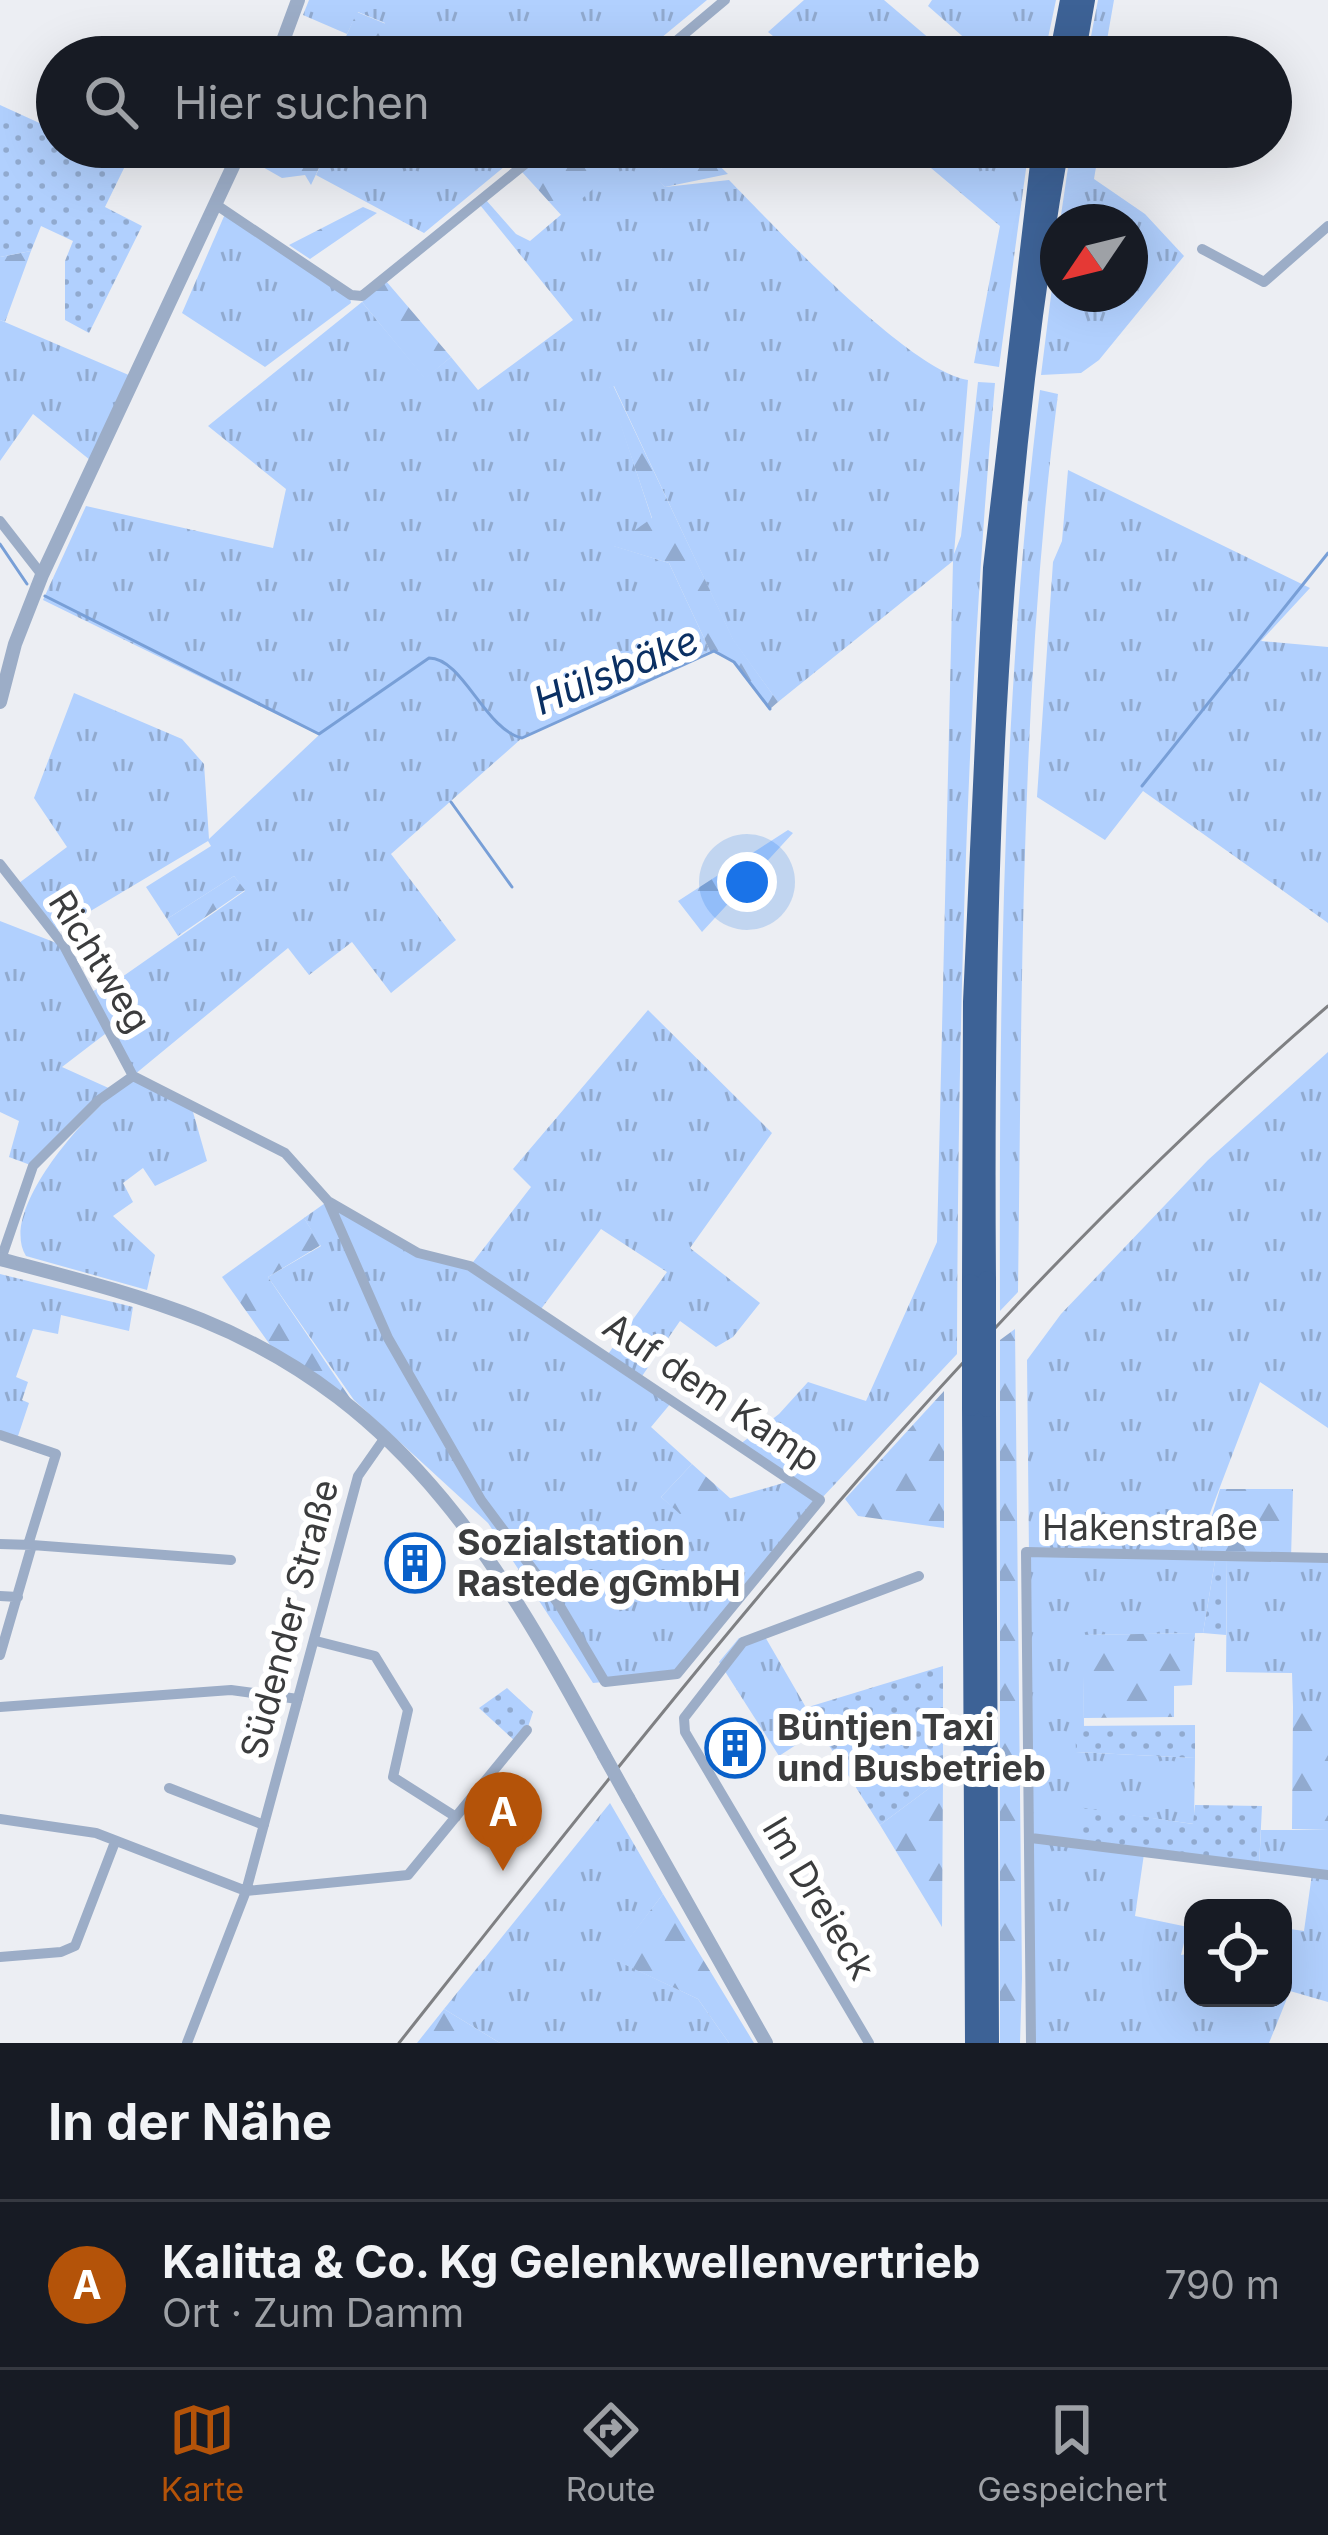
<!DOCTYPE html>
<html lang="de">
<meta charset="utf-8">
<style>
body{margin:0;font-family:Inter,sans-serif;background:#20242c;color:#f1f3f6}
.controls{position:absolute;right:36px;bottom:36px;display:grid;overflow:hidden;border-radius:24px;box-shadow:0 12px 48px #0002}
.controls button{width:108px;height:108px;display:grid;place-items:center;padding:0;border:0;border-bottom:3px solid #363941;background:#171b24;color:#f1f3f6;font:60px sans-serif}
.compass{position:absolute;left:1040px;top:204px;width:108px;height:108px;border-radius:50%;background:#171b24;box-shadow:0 12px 48px #0002;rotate:235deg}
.you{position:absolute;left:747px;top:882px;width:42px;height:42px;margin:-30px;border:9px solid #fff;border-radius:50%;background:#1a73e8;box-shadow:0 0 0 18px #1a73e833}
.badge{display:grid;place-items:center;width:78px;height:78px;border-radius:50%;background:#b45309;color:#fff;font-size:39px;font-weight:700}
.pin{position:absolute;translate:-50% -99px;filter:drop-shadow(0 3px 6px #0008)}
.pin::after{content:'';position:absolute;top:63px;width:42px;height:36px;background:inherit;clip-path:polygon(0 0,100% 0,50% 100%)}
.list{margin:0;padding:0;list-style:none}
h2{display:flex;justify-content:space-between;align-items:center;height:156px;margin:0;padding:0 48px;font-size:51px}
h2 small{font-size:39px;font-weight:400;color:#9ea1a6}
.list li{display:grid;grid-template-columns:78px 1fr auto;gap:36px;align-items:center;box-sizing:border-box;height:168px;padding:0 48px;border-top:3px solid #363941}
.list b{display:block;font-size:45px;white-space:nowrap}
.list p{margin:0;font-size:39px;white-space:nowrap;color:#9ea1a6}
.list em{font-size:39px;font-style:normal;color:#9ea1a6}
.icon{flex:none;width:66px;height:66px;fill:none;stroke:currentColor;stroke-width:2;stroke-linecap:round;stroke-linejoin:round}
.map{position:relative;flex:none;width:1328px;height:2043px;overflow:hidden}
.search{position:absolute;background:#171b24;box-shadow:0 12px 48px #0002;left:36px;right:36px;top:36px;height:132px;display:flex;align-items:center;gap:30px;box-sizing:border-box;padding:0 42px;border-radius:66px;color:#9ea1a6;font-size:45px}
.sheet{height:324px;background:#171b24}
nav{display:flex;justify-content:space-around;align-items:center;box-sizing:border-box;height:168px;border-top:3px solid #363941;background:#171b24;font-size:33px;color:#9ea1a6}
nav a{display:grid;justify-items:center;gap:6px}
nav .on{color:#b45309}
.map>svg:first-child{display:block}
.grass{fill:url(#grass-tufts);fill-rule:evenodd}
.forest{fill:url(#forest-firs)}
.park{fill:url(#park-dots)}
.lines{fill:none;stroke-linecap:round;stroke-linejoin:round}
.stream{stroke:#789fd7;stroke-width:3}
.minor{stroke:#9cadc7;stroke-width:10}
.tertiary{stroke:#9cadc7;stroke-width:14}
.motorway{stroke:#3d6296;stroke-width:18}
.rail{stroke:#7f8083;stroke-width:3}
.tertiary-bridge{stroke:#9cadc7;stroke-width:14}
.motorway-bridge{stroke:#3d6296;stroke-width:18}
.labels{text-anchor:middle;stroke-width:12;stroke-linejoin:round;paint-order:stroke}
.street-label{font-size:36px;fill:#3b3c3d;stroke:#fff}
.poi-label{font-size:36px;font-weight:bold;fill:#3b3c3d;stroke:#fff;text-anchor:start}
.water-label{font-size:39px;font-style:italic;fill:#0b3063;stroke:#fff}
</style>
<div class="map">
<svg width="1328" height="2043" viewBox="0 0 1328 2043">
<defs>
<pattern id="grass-tufts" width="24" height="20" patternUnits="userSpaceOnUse" patternTransform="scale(3)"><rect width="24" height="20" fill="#b1d0fe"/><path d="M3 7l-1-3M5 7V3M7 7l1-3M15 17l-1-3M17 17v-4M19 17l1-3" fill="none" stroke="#91aacf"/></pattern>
<pattern id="forest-firs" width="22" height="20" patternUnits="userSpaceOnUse" patternTransform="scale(3)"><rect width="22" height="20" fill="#b1d0fe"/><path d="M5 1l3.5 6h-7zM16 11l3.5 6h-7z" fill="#91aacf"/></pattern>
<pattern id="park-dots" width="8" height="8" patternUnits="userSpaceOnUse" patternTransform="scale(3)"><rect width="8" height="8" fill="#b1d0fe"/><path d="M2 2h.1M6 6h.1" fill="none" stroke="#91aacf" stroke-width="1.8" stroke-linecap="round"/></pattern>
</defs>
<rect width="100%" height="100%" fill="#eceef3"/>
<path class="grass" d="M309,0H707L638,57H370L385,23L358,12L347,34L303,15Z
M804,0H884L951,57H799L768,32Z
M932,0H1056L1044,57H986L928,6Z
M1098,0H1114L1104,57H1087Z
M329,147H528L424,233L316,175Z
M641,147H681L655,176L665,187L729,180C775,227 909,371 968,380L954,554L961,536L978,382L995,383C966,707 958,1029 957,1354L820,1500L683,1674L593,1683L488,1523L354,1400L268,1277L321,1246L304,1218L328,1201L418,1253L470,1266L531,1187L513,1169L648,1010L772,1133L690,1248L760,1303L733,1337L716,1347L680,1321L640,1379L606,1357L667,1272L601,1229L541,1309L488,1280L671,1403L651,1427L692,1464L661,1497L680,1513L790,1481L739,1445L779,1414L808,1382L866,1401L937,1242L953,561L778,702L733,640L614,386L609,388L652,519L614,546L669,563L710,651L522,738L391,854L456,940L391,993L352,942L309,975L288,948L134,1075L191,1105L207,1161L155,1186L143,1168L123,1183L133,1202L113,1216L155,1255L147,1290L26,1256C0,1214 73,1131 102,1104L98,1100L33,1166L9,1157L19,1121L0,1112V921L64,946L91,992L122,977L245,891L234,876L167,919L146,887L211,846L208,841L57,931L19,883L67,847L34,798L74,693L182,739L204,764L209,839L319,735L43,600L86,506L273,548L286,489L208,426L362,302L425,378L451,357L478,390L573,320L480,205L486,200L516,234L530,241ZM109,1031L133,1077L113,1090L62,1067Z
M906,147H1029L999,367L974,363L1000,226Z
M1071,147H1090L1087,165L1096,167L1094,179L1145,214L1184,256L1099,360L1081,373L1041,375L1058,240V294H1130V222H1060Z
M225,214L350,297L351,303L265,367L182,313Z
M0,320L131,376L90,460L33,414L0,461Z
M1040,390L1058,394C1020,691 1022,993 1018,1292L1000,1311C999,1003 1002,696 1040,390Z
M1068,470L1310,588L1261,641L1328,647V923L1143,791L1105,840L1037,797L1053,562L1062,541Z
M1328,1052V1428L1260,1382L1207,1521L1216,1555L1203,1633L1083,1635L1084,1726H1076V1752L1195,1758L1194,1824L1078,1808L1144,1854L1135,1916L1188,1927L1181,1955L1193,1953V1998H1283V1928L1304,1931L1312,1874L1259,1867L1261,1830H1328V2002L1290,1991L1269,2043H1034L1027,1360L1061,1314L1208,1160Z
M0,1274L133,1307L129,1331L61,1315L58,1334L33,1329L16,1377L28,1382L22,1400L29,1403L17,1439L0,1433Z
M1227,1557L1328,1558V1707H1293L1292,1673L1226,1672Z
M764,1635L819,1730L779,1756L719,1662L739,1638Z
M610,1803L663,1894L614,1959L698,1999L729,2043H500L444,2009Z"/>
<path class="forest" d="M357,12L386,24L370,57L339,52Z
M253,147H305L325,155L311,185L305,175L282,178L249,159Z
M553,147H607L622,164L562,216L522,172Z
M683,147H700L728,174L665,187L654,176Z
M363,207L377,213L310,259L289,245Z
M31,251L5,322L0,320V257Z
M386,281L451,357L425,379L362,302Z
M613,385L733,639L778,702L770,709L734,662L710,651L669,563L613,546L652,518L608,388Z
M788,830L793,833L702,932L678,901Z
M234,876L245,890L178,936L167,919Z
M304,1218L321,1245L268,1277L352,1401L273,1349L222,1277Z
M1015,1329L1022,1978L1020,2043H1000V1340Z
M944,1391V1528L858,1516L845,1499Z
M692,1464L731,1499L680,1514L661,1497Z
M1220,1489H1293L1291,1558L1200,1555Z
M1195,1633L1192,1685L1174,1686V1717L1084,1718L1082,1635Z
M1293,1707H1328V1830L1292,1829Z
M943,1778L942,1927L880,1825Z
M663,1894L754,2043H729L698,1999L613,1959Z
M444,2009L500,2043H417Z"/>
<path class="park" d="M0,105L57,131V147H94L127,162L105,207L142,226L89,333L65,320V261L73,241L41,226L31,251L0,257Z
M1216,1555L1227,1557L1226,1635L1203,1633Z
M943,1666V1778L880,1825L805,1708Z
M507,1688L533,1712L527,1730L516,1742L479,1708Z
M1195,1725V1758L1076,1752L1075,1726Z
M1195,1805L1262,1806L1259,1867L1079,1845L1078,1807L1193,1824Z"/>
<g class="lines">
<path class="stream" d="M0,544L27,584
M45,596L319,734L429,658C463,658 485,730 522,738L714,651L734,662L770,709
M1142,786L1328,553
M451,802L512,887"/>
<path class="minor" d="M657,57L725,0
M218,206L351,295L362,296L546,147
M1202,249L1264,282L1328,226
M0,521L42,575
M0,864L64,946L133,1076L285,1153L328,1201L418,1253L470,1266L820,1500L677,1674L605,1682L560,1606L481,1500L388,1338L328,1201
M1,1259L33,1166L99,1100L133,1076
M0,1435L56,1454L28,1545
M0,1544L32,1545
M0,1596L18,1597
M316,1641L375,1656L408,1710L393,1777L456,1817
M0,1655L32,1545L231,1560
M0,1707L231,1690L298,1699
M169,1788L264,1825
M0,1819L96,1833L246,1891L408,1875L527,1730
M1031,1838L1328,1875
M0,1957L61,1952L75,1946L115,1842
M187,2043L246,1891L358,1476L386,1436
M869,2043L685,1732L684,1718L743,1642L919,1576
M1031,2043L1026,1552L1328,1558"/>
<path class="tertiary" d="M277,57L298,0
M0,702L15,644L42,575L242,147
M0,1259C68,1277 137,1294 202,1320C409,1404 503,1569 604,1755
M628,1798L766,2043"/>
<path class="motorway" d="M1058,57L1069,0
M1076,57L1086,0
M987,1280C984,902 994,520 1060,147
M971,1283L972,1002L992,568L1041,147
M971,1407L974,2043
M987,1408L990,2043"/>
<path class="rail" d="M399,2043C688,1678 974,1310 1328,1006"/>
<path class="tertiary-bridge" d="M604,1755L628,1798"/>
<path class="motorway-bridge" d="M987,1280V1408
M971,1283V1407"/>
</g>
<defs>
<g id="building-ring" transform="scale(3)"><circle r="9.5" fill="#fff" stroke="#0960c9" stroke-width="1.5"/><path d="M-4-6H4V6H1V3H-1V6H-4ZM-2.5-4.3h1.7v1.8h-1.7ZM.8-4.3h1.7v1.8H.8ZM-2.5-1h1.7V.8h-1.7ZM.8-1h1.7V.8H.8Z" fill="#0960c9"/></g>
</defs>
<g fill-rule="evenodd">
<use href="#building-ring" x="415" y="1563"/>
<use href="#building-ring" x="735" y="1748"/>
</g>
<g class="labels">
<g class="street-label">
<text transform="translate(100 961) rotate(58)" y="13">Richtweg</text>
<text transform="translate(712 1392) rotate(34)" y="13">Auf dem Kamp</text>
<text x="1150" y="1540">Hakenstraße</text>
<text transform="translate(289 1619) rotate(-75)" y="13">Südender Straße</text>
<text transform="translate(819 1898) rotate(59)" y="13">Im Dreieck</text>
</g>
<g class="poi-label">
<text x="457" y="1555">Sozialstation<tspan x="457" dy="41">Rastede gGmbH</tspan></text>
<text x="777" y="1740">Büntjen Taxi<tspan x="777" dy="41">und Busbetrieb</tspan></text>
</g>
<g class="water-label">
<text transform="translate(616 670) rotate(-22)" y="14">Hülsbäke</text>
</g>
</g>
</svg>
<div class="controls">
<button><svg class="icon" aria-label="locate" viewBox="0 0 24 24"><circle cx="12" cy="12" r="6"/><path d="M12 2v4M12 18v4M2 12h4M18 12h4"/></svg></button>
</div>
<svg class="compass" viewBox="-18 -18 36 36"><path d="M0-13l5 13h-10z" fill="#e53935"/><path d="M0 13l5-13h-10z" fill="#9ea1a6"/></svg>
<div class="you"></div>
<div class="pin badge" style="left:503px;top:1871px">A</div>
<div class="search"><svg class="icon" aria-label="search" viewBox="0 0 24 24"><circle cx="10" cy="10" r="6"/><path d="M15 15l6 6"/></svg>Hier suchen</div>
</div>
<section class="sheet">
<h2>In der Nähe<small></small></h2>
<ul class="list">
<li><span class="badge">A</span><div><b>Kalitta &amp; Co. Kg Gelenkwellenvertrieb</b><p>Ort · Zum Damm</p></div><em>790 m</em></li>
</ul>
</section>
<nav>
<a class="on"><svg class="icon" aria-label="map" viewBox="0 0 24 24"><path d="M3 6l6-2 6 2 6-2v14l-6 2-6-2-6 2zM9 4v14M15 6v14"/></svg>Karte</a>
<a><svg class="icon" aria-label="directions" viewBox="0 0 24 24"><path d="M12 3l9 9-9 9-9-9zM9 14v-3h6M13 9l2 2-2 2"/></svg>Route</a>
<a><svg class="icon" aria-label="saved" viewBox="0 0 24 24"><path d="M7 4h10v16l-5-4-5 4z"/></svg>Gespeichert</a>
</nav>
